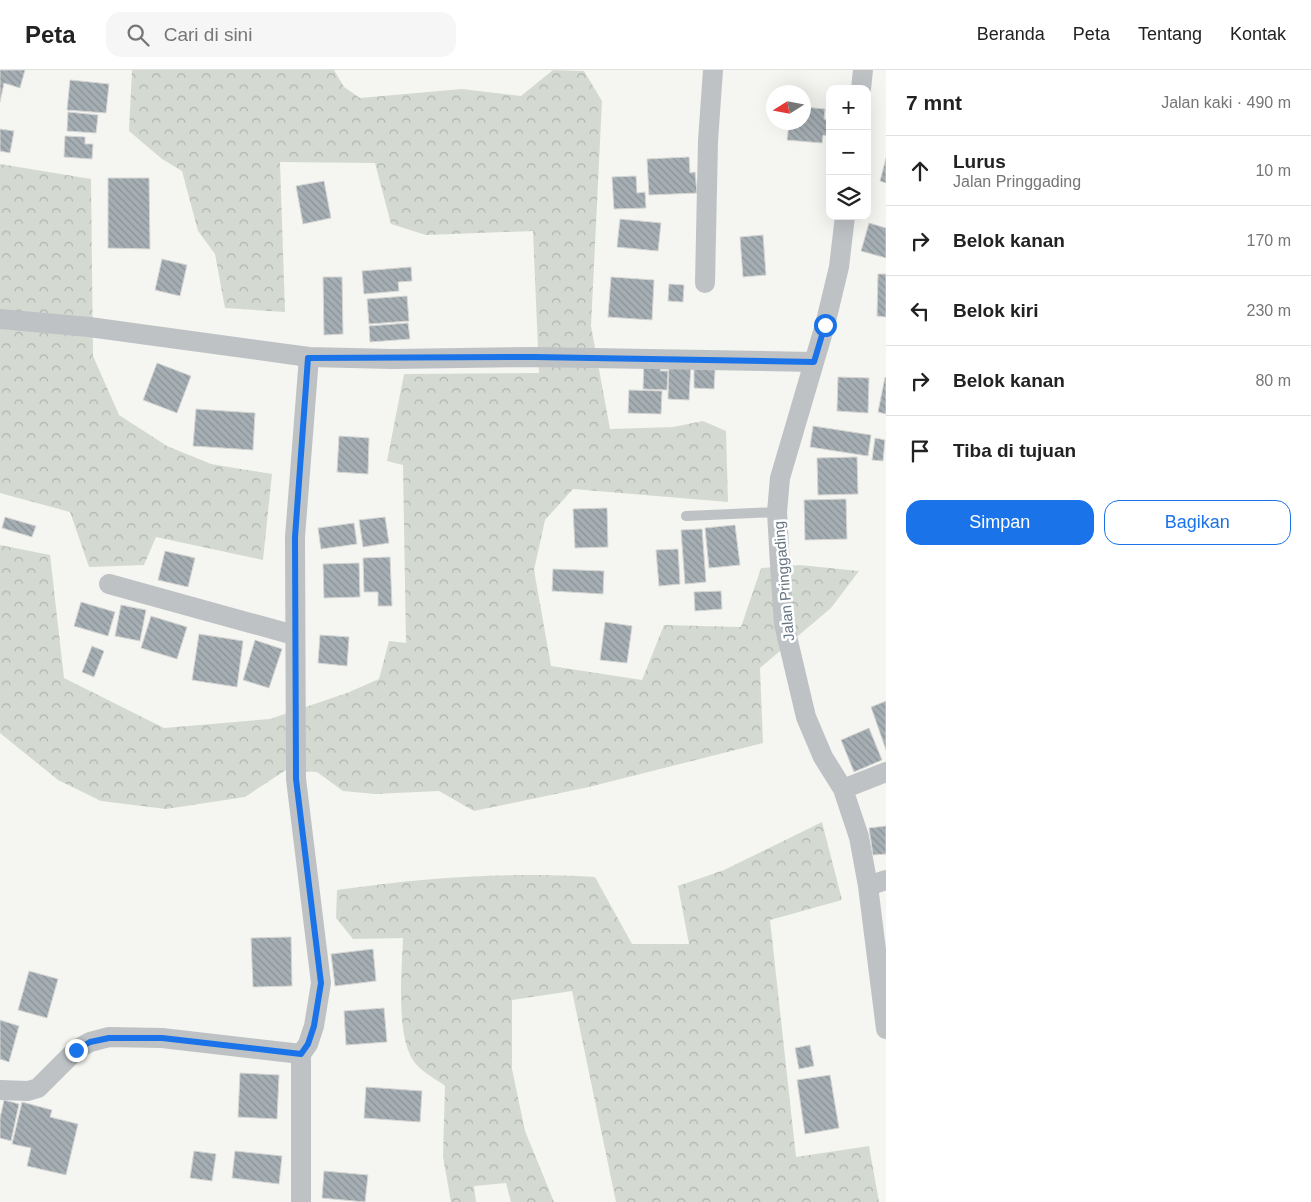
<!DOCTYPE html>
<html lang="id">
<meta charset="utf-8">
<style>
body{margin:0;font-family:Arial,sans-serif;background:#f6f6f6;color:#222}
.controls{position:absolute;right:15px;top:15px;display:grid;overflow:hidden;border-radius:10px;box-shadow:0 5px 20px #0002}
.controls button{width:45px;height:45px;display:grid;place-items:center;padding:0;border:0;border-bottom:1px solid #e0e0e0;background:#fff;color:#222;font:25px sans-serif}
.compass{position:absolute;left:766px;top:15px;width:45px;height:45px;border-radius:50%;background:#fff;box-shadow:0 5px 20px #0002;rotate:259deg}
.stop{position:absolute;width:15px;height:15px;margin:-11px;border:4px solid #1a73e8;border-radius:50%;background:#fff}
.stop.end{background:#1a73e8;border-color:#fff;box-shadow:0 1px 5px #0008}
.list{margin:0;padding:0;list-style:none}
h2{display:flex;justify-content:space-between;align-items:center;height:65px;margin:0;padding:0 20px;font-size:21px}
h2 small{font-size:16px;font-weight:400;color:#767676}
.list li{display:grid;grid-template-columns:32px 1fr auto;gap:15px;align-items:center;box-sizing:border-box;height:70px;padding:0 20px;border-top:1px solid #e0e0e0}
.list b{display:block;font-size:19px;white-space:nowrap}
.list p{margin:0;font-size:16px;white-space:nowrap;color:#767676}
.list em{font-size:16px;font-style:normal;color:#767676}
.actions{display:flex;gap:10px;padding:15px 20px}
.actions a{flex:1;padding:11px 0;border:1px solid #1a73e8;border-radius:15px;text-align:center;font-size:18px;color:#1a73e8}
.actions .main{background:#1a73e8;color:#fff}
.icon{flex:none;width:28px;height:28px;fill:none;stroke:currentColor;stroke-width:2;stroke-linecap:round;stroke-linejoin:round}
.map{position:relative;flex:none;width:886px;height:1132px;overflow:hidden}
header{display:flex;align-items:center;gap:30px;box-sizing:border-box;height:70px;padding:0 25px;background:#fff;border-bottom:1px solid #e0e0e0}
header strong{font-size:24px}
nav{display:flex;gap:28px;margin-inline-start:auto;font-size:18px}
.search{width:350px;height:45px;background:#f6f6f6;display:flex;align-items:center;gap:12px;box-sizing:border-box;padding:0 18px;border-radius:15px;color:#767676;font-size:19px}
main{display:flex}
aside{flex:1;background:#fff}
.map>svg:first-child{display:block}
.forest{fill:url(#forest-crowns)}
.building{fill:url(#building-back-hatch);stroke:#d6d6d4}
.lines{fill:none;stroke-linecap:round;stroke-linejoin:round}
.service{stroke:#bec2c5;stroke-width:10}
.minor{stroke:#bec2c5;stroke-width:20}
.route{stroke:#1a73e8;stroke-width:6}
.labels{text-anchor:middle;stroke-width:5;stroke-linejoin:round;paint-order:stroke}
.street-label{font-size:15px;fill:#657582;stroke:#fff}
</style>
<header>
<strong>Peta</strong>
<div class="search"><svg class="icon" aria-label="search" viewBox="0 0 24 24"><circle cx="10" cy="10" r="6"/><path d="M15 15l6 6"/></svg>Cari di sini</div>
<nav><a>Beranda</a><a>Peta</a><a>Tentang</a><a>Kontak</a></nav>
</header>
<main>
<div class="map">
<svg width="886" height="1132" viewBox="0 0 886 1132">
<defs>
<pattern id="forest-crowns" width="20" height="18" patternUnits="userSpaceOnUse" patternTransform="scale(1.25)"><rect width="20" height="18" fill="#d4dad1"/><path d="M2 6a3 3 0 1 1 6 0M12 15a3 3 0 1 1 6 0" fill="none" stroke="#b0b5af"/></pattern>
<pattern id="building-back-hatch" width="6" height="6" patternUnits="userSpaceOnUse" patternTransform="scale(1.25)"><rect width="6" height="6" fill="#a5aeb3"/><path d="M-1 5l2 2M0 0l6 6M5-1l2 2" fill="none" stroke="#8a9297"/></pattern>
</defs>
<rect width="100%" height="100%" fill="#f5f5f1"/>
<path class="forest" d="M132,0H334L344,17L360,28L462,19L521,26L553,0L584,1L602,31L591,256L610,359L673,357L703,351L726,361L728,432L573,419L545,450L534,500L551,596L642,610L664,555L741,557L761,498L800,495L859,501L831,538L760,598L763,673L589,717L474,741L439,721L375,724L343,721L317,702L286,700L245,727L166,739L101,731L58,710L0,663V475L50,485L64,608L164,658L270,649L347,623L379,609L389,571L406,573L403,395L387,391L404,304L539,303L533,161L426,165L391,154L375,93L280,92L285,242L225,238L215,184L198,161L182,101L162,89L129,61Z
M0,94L91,109L93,286L119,345L167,376L211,394L272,404L263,490L156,467L144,495L89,497L70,442L0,423Z
M822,752L842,830L770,850L796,1087L869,1076L879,1132H616L572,921L512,930V999L525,1061L554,1132H511L506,1113L474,1116L476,1132H451L443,1087L445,1016C436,1009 422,1002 415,993C395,968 402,899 403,868L353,869L336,848L337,820C427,807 505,802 595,807L632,874H689L678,816L724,800Z"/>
<path class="building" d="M0,0H25L20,18L4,13L0,32Z
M70,10L109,14L106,43L67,40Z
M804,37L825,39L824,49L830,50V66L823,65L822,73L787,70L789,54L800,55V52H804Z
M68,42L98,45L96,63L67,61Z
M0,59L14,61L10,83L0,81Z
M65,66L85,67V74H93L92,89L64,87Z
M689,87L690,103L695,102L697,123L649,125L647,89Z
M886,88V113L880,111Z
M636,106L637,123L645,122L646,138L614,139L612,107Z
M108,108H149L150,179L108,178Z
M324,111L331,148L303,154L296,116Z
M620,149L661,153L658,181L617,177Z
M869,153L886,158V188L861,181Z
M763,165L766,205L743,207L740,167Z
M162,189L187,195L180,226L155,220Z
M411,197L412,211L398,212L399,221L364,224L362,201Z
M878,204H886V247L877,246Z
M323,207H342L343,264L324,265Z
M611,207L654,210L652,250L608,247Z
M669,214L684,215L683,232L668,231Z
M407,226L409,251L369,254L367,229Z
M408,253L410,269L370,272L369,256Z
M644,291L661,292L660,301H668L667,320L643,319Z
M157,293L191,306L177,343L143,330Z
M669,293H691L689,330L668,329Z
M694,299L715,300L714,319L694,318Z
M838,307L869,308L868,343L837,341Z
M885,307L886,308V344L878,342Z
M629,320L662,321L661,344L628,343Z
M196,339L255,343L253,380L193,376Z
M813,356L871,365L868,386L810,377Z
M339,366L369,368L368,404L337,402Z
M875,368L885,370L883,391L872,390Z
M857,387L858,424L818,425L817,388Z
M846,429L847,469L805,470L804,430Z
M607,438L608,477L575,478L573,439Z
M5,447L36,456L32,467L2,458Z
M385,447L389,473L363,477L359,450Z
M354,453L357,474L321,479L318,458Z
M735,455L740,495L709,498L705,458Z
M702,459L706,512L685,514L681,460Z
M678,479L680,514L659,516L656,480Z
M165,481L195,488L188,517L158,510Z
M390,487L392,536H378V522H364L363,488Z
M359,493L360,527L324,528L323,494Z
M553,499L604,501L603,524L552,521Z
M721,521L722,539L695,541L694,522Z
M81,532L115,542L108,566L74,556Z
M121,535L146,540L140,571L115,566Z
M151,546L187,557L177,589L141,578Z
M605,552L632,556L627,593L600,590Z
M199,564L243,571L237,617L192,610Z
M320,565L349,567L347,596L318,593Z
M255,570L282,579L269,618L243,610Z
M92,576L104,581L94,607L82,602Z
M886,631V680L871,637Z
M869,658L882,690L854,702L841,670Z
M886,756V784L873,785L869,758Z
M291,867L292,916L253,917L251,868Z
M373,879L376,911L335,916L331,884Z
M29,901L58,909L47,948L18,940Z
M384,938L387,972L346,975L344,941Z
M0,950L19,956L9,992L0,989Z
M810,975L814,996L799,999L795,978Z
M240,1003L279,1005L277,1049L238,1047Z
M830,1005L839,1058L805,1064L797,1010Z
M366,1017L422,1021L420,1052L364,1048Z
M4,1030L19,1034L11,1071L0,1068V1048Z
M22,1032L52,1040L50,1047L78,1054L66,1105L27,1096L31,1078L12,1074Z
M194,1081L216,1084L212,1111L190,1108Z
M235,1081L282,1086L279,1114L232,1108Z
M324,1101L368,1105L365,1132L322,1128Z"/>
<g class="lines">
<path class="service" d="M686,446L777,442"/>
<path class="minor" d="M861,19L863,0
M845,146L839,197L825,255L780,408L777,442L780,495L784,554L806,647L823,687L843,719L859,767L868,816L886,959
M705,213L708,71L713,0
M0,249L89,257L309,287L393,289L534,287L814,292
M109,514L294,565
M843,719L886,702
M868,816L886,810
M301,984V1132
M0,1020L28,1021L38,1018L76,980L90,972L109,967L162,968L301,984L308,974L314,956L321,913L296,709L295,467L309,287"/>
</g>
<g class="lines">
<path class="route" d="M76,980L90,972L109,968H162L301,984L308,974L314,956L321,913L296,709L295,467L308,288L534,287L814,292L825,255"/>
</g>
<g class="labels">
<g class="street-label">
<text transform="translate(784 511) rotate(-95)" y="5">Jalan Pringgading</text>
</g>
</g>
</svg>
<div class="controls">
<button>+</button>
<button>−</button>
<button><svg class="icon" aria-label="layers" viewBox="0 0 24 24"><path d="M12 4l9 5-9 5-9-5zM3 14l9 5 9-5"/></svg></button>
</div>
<svg class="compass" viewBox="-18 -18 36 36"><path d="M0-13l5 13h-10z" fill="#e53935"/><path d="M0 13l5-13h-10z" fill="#767676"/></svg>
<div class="stop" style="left:825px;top:255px"></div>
<div class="stop end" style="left:76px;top:980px"></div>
</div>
<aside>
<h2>7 mnt<small>Jalan kaki · 490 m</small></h2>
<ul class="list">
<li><svg class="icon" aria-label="ahead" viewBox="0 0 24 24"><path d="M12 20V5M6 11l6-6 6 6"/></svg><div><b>Lurus</b><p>Jalan Pringgading</p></div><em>10 m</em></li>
<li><svg class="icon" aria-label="right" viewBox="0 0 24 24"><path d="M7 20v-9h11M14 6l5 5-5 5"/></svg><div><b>Belok kanan</b></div><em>170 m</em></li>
<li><svg class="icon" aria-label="left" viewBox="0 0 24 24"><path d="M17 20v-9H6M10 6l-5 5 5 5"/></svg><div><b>Belok kiri</b></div><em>230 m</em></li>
<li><svg class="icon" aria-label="right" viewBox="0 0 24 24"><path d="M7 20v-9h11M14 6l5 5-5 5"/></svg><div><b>Belok kanan</b></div><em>80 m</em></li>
<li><svg class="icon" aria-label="arrive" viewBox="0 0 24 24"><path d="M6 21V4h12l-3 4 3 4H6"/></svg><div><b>Tiba di tujuan</b></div></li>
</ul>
<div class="actions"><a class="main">Simpan</a><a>Bagikan</a></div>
</aside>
</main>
